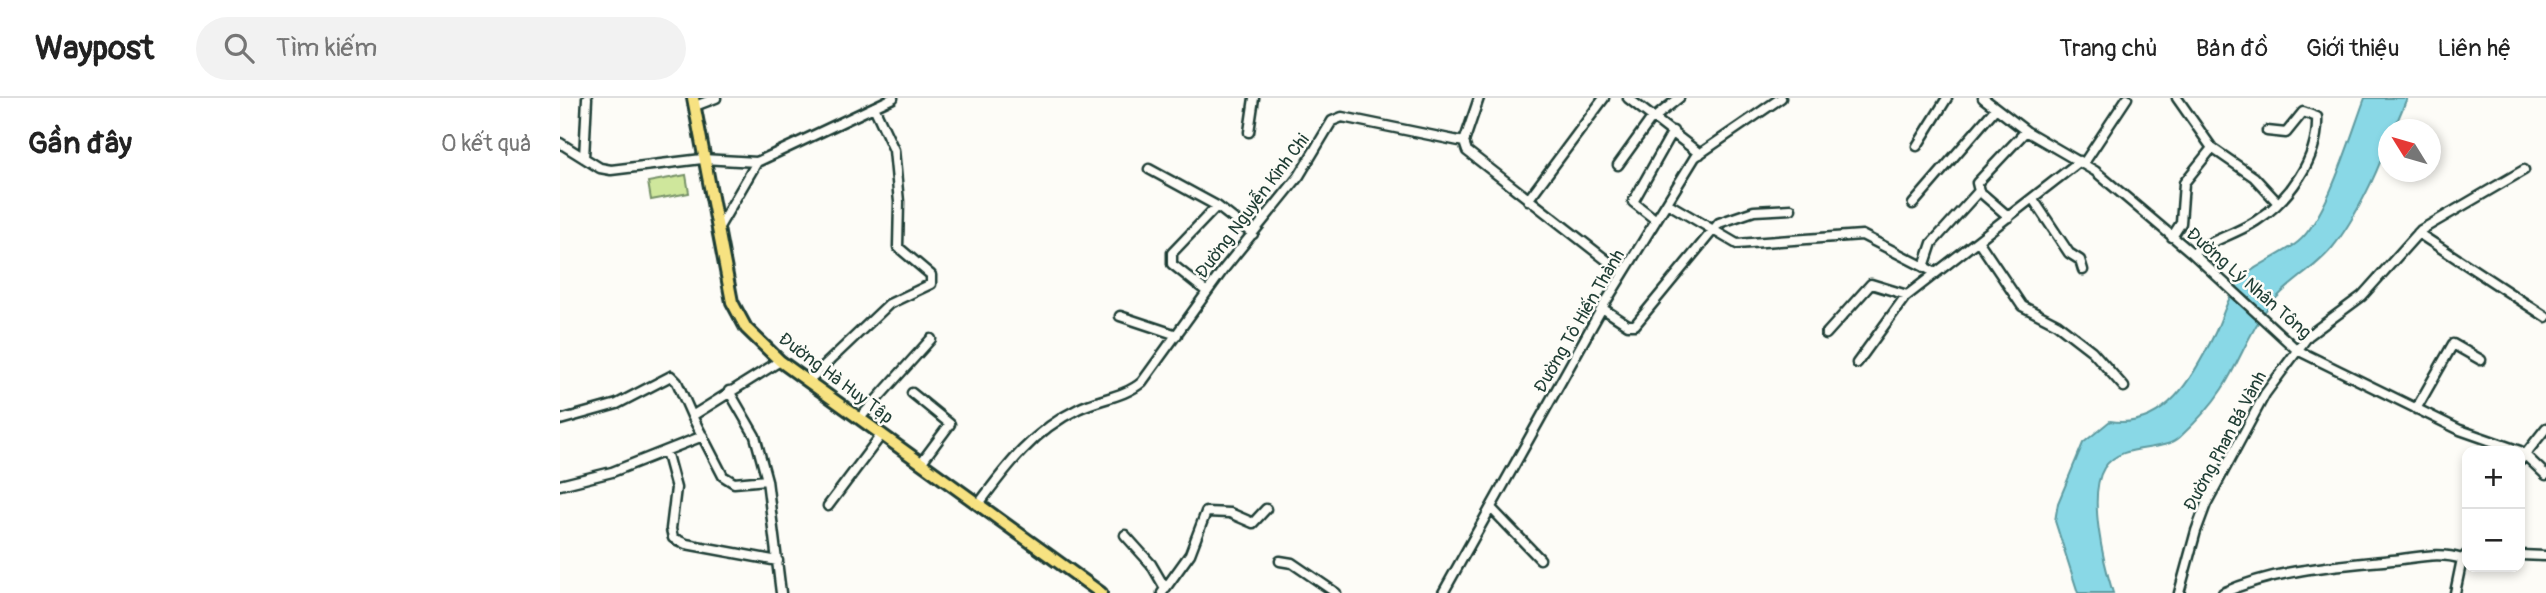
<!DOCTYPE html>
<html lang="vi">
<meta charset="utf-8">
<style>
body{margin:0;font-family:Pangolin,sans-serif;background:#f2f2f2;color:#222}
.controls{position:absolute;right:21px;bottom:21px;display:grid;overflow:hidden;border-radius:14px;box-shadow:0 4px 10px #0003}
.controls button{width:63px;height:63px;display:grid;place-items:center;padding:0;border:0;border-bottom:2px solid #e0e0e0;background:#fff;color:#222;font:35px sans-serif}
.compass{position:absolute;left:1818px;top:21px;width:63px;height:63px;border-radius:50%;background:#fff;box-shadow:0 4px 10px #0003;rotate:307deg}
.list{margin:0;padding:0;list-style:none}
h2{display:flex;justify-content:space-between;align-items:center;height:91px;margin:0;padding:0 28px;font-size:30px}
h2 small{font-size:23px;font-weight:400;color:#767676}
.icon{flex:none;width:38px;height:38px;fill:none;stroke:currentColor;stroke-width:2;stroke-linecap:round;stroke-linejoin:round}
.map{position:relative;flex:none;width:1986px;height:495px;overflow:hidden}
header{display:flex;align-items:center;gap:42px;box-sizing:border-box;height:98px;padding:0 35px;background:#fff;border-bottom:2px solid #e0e0e0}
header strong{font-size:33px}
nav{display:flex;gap:38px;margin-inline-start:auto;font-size:24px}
.search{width:490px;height:63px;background:#f2f2f2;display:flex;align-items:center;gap:18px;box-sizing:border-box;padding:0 24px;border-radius:38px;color:#767676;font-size:26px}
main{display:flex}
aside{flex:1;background:#fff}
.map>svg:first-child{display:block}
.green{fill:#cfe79c;stroke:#779268;stroke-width:2}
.water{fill:#89d8e6;stroke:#5f9a9f;stroke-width:2}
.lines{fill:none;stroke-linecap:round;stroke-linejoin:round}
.minor-casing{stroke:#1f3d34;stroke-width:13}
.major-casing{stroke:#1f3d34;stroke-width:16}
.minor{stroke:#fdfcf7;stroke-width:8}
.major{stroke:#f7e281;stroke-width:10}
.labels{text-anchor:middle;stroke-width:5;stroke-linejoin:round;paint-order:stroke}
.street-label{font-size:18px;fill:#1f3d34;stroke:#fdfcf7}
</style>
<header>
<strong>Waypost</strong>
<div class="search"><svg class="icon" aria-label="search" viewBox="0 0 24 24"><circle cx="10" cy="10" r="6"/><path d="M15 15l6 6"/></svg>Tìm kiếm</div>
<nav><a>Trang chủ</a><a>Bản đồ</a><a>Giới thiệu</a><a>Liên hệ</a></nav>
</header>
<main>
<aside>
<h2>Gần đây<small>0 kết quả</small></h2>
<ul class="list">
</ul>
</aside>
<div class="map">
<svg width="1986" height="495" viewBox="0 0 1986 495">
<rect width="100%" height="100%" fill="#fdfcf7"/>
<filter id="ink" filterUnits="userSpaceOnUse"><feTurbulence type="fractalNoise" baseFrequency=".0143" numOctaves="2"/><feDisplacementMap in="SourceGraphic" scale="14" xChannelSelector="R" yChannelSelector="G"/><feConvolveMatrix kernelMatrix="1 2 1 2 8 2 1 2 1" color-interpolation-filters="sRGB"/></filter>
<g filter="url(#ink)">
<path class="green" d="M126,77L129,95L91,102L88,84Z"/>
<path class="water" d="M1805,0H1847L1834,31L1828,32C1828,60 1791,127 1772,150C1753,173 1724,187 1706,212C1688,237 1679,265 1662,291C1651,308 1635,325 1620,339C1602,356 1562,343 1544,370C1527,397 1544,466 1553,495H1518L1495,423L1498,405L1523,345L1550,323C1605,332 1634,278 1655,235C1663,218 1668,197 1681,182C1695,166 1721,158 1738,144C1767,120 1791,37 1805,0Z"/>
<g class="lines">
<g class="minor-casing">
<path id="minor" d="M1068,0L1140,56
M1423,0L1466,33L1535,73L1632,155L1737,252L1900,332L1960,353
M1617,0L1652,50L1694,79L1718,105
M135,8L156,0
M689,34L694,0
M904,44L907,53L1063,175
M904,44L919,0
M0,45L40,70L51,72L142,61L197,64L333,0
M1357,48L1387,0
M24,60L27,0
M1524,65L1567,0
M1058,67L1089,24L1119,0
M589,71L657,108
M1473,101L1509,155L1520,162L1523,172
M968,102L1044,0
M1107,105L1177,146L1302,137L1376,175
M1353,106L1436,10
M1449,119L1419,93L1417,85L1466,33
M1096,122L1073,104L1113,33
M159,129L197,64
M1858,135L1986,219
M1612,139L1621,125L1624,85L1652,50
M1419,144L1462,208L1497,226L1532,253L1564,289
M1632,155C1652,142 1676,136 1696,123C1729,102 1759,60 1757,19L1743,14L1726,35L1707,33
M1364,169L1372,145L1419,93
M647,194L612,166V155L657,108L693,136
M1042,210L1068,227H1075L1159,125L1194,113L1231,111
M560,218L617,237
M1266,236L1311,186L1347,197
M1297,265L1345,199L1520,63
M248,283L329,206L371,186V177L338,149L339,104L334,52L314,9
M169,293L195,338L207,382L221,495
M352,295L390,326L361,365
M1856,311L1893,246L1921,262
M300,320L371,241
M0,322L57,306L111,278L117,284L132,318
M106,353L116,390L111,431L113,440L126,446L218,463
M1963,355L1986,377
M1960,363L1986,330
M207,382L174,385L163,378L132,318L220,263
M0,387L52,374L143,338
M418,407C446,369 474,332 518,311C538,301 565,299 582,284L663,172L739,78L772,23L782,19L904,44
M268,408L322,336
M932,411L980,461
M565,437L591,466L605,490
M1960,457L1985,458
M720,463L732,465L776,495
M602,495L630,456L646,414L670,415L693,425L706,411
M883,495L1042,210L1135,59L1221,0
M1619,495L1636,433L1646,406L1705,296L1748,238L1802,198L1861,132L1964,72
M1663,495C1716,471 1774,468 1832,462C1857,460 1878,453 1902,461
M1895,495L1902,461L1907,456"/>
</g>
<g class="major-casing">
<path id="major" d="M133,0L172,204L186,230L220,263L541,495"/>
</g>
<use href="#minor" class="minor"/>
<use href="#major" class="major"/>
</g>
</g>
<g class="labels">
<g class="street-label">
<text transform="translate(692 108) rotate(-53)" y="6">Đường Nguyễn Kinh Chi</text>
<text transform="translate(1689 185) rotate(41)" y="6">Đường Lý Nhân Tông</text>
<text transform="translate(1019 223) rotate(-60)" y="6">Đường Tô Hiến Thành</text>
<text transform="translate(276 280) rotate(37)" y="6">Đường Hà Huy Tập</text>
<text transform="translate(1665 343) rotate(-62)" y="6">Đường Phan Bá Vành</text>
</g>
</g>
</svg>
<div class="controls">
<button>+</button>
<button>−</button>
</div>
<svg class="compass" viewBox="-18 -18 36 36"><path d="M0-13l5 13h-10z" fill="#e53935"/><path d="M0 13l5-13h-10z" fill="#767676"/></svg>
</div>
</main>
